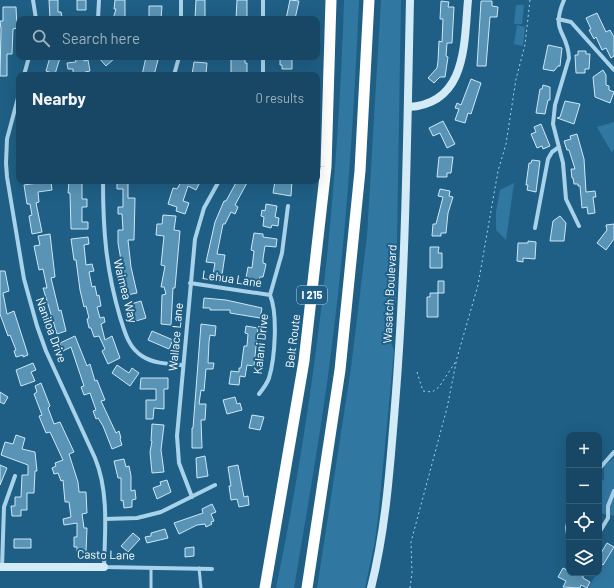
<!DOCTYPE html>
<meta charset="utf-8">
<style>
body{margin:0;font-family:Barlow,sans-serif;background:#204e6a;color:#f1f3f6}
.controls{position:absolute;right:12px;bottom:12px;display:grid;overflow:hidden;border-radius:8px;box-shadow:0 4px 16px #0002}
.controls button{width:36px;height:36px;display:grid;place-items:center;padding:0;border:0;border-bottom:1px solid #365f78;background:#174764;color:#f1f3f6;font:20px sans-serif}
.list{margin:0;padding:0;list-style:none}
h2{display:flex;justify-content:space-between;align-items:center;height:52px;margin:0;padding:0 16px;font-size:17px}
h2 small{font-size:13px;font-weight:400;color:#9eb2bf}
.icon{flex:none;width:22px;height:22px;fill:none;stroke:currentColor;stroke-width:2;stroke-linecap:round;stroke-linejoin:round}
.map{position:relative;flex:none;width:614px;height:588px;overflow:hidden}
.search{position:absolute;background:#174764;box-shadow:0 4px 16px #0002;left:16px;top:16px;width:304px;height:44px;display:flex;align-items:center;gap:10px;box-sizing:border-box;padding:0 14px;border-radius:8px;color:#9eb2bf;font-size:15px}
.panel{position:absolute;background:#174764;box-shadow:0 4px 16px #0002;left:16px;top:72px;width:304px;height:112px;border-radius:8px}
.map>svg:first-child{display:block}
.green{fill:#3078a1}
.building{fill:#5993b5;stroke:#cce8f7}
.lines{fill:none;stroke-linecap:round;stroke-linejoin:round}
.path{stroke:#a8d2ea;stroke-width:1;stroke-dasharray:2 3;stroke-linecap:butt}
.lane{stroke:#a8d2ea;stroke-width:3}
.street{stroke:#a8d2ea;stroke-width:4}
.secondary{stroke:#d3eaf7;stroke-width:8}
.highway{stroke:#fff;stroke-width:11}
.labels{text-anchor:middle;stroke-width:4;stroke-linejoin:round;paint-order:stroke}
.shield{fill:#1f5f85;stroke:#bccfda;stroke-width:1}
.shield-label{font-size:11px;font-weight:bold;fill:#fff}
.street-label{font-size:12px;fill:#fff;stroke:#1f5f85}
</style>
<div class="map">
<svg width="614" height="588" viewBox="0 0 614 588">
<rect width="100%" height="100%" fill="#1f5f85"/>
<path class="green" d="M344,0H359C354,113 347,225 333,337C323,421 308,504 294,588H276C316,395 338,197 344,0Z
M381,0H401L396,302L384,319L394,351L378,518L375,541L365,588H317L351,368L367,236Z
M516,5H524L522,24H514Z
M517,25L525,27L523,46L514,44Z
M614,122V148L612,153L597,127Z
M514,183L506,240L496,230V212L500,190Z
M614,458V516L599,513V477L604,481V466Z
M614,547V588H588C596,573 606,563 614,547Z"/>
<path class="building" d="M49,0H58V12H61L62,17L50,18Z
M77,0H86V10H77Z
M115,0H125V19H113L116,9H114Z
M196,0H205V19H195Z
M237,0H247V19H236Z
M290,0L299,1L295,19H286Z
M441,1L449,2L448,7H454L452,43H447L446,56L448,57L445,77H440L434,83L428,78L437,68L438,61L439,41L442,42L443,19H440Z
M481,1H492V6L498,7L497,17H490L486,66H477Z
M149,6H162L161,19H149Z
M3,7H16L17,28L13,29L12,54H7V76H0L1,29L0,21H3Z
M597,13L606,32L610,30L614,37V56L611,58L606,48L602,50L596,37L594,39L589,30L591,29L586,18Z
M548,45L562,48L560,66H558L554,71L543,69Z
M578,51H586V54H590L589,69H585V73H576L575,55H578Z
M50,57L60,58L55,74L46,71Z
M75,57H83L84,61L88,60L90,71L85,72V74L73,75V69H68L67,63L76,62Z
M98,57H116L106,66Z
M146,57L158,60L154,75H142Z
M280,57H292V69H282V65H280Z
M231,59H245V63H247V75H231Z
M194,62L207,63L206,74L192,75Z
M603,70L606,75V85L609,86V90L614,92L610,103L595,97L593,77Z
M471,79L481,83L471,114L468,113L465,123L455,120L459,109L455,108L457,103L461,105Z
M543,85L550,87V100H548L545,114L536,113L540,89H542Z
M565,101L580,104L574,124L557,118L560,117Z
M443,121L455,144L447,148L440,133L433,136L429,128Z
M541,124L550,146L543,149L542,146L537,148L531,134L536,132L534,127Z
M577,134L584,159L586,192L595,191L596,197H593L595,213L588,214L587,207L582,208L580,186H578V184H574L573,178H572L571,169H575L569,150H567L564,141L571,139L570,136Z
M439,157H453L451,173H447V177H437Z
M532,160L540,161L536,192L527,190L528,185H526L529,163H531Z
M51,181L52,190L38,192L39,202L36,203L42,232L32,234L29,216L32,215L30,204H27L24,185Z
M69,181H82V199H87V207H82V222H88V229H71L70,193H68Z
M117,181H128V198H135L134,240H128L131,267L137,293L127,295L118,243V230H123L122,214H118V207H123V189H117Z
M179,181H193L199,184L196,190L188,186L183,201L189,203L185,214L176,211L177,207L168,204L173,188L177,189L181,182Z
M237,181H248L235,205L238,207L235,214L231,212L225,224H223L217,254L225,255L222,275L213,274L215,263L206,262L215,222L224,201H226Z
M275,181H292L291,196L273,193Z
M440,189L450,191L449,196L453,197L448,213L446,233H441V236H432L433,224H436L443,197L438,196Z
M266,204L277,206L275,217L279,218L278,226L272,225L271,228L263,226L264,217L261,216L262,210L265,211Z
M163,215L176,216L174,230L180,231L175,288H173L171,325L161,324L162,295L166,294L164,287H161L165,266L161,265L164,236L156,235L157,224H162Z
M560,216L566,223L564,241H550L553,221Z
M614,224V239L606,250L597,243L607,230L606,225Z
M254,233L263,234V237L277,239L276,247L265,246L263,259V263L266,264L265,269L263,277H260L259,280L246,278L248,267L252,268L254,251L251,250Z
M50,234L55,277L51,278L59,311L61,310L66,331L57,334L43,288H47L43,269L39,270L34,246L40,245L38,236Z
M88,237L89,244L84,245L86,265L92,264L94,271L89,272L92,287L95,286L97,296L99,295L101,306L97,307L100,318L104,317L105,322L101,324L105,340L112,336L120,358L108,364L102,351L105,349L99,336L94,337L91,328H89L87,319L89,318L86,306L84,307L80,290L76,260H74L71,239Z
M528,241L536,242L535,259L523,258V262L517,261L518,243H528Z
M430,247H439L438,253H442V268H430Z
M0,271H5L9,291L3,293L7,314L14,311L28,355L23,357V355L16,357L14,351L16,350L10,335L8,336L0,314Z
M438,281H444V293H438V317H427V297H430V293H438Z
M204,298L226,300L262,308L260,318L230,313V310H210V308H203Z
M141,301L146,318L136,321L131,304Z
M201,324L216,326L215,336L210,335L209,342L208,363H214L213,369H206L204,391L201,390L199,404H206L205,420H201L202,448H192V428H193Z
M246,326L258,328L254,366L247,365L245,377L240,376L239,385L229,384L231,371L239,372V368H241L244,346H247L248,334L245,333Z
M152,331L173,340L169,349L148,340Z
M75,336L87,366L90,364L95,381L97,380L105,400L101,401L116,433L119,431L121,438L120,439L122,445L112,449L103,426L98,418L96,419L93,411L96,410L90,393L84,395L81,387L84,386L71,347L63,351L60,343Z
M33,363L36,370L31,372L35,381L21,386L16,370Z
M117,365L129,373L132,368L139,373L130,386L112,373Z
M141,378H168V389H164V409L154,408L153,419H146V400H156V389H140Z
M41,383L50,406L48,408L54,424L60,422L74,452L69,454L78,482L79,492H86L87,513L82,514L84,528H87L86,552H77V547H74V537H77V523L64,525L63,519L71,517L69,502H65L63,480L61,481L58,473L54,474L52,468L56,466L55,463L63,460L50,432L46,433L39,416L42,415L34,394L37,392L35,386Z
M0,392L8,397L4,404L0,402Z
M235,397L237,404L240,403L242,410L227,414L223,400Z
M252,415L264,417L260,430L249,428Z
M152,424L164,425L161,450L164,472L152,473L150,452L152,441H151Z
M16,435L25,438L22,449L35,452L37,471H35L34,493H27V510H21V516H12L11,506H15V497H21L22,475H28V465L1,455L5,442L13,444Z
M205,456L208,476L197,478L196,458Z
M124,459L126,467L129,466L131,476V491L135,490L136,499L132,500V507L124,508L123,500L121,501V478H118L114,461Z
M0,465L7,468L0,485Z
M238,465L244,497L248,496L249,505L239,507L237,499L231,500L229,486H231L228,467Z
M167,480L171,492L157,499L153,488L161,485L160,482Z
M212,504L216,512L211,514L214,521L211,522L212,524L206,527L205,524L197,525L179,534L174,523L203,513L202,509Z
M165,529L168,538L147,543L145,537L151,536V533Z
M133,533L140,539L128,552L121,546Z
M14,539H31V548H14Z
M607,543L614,547L603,565L599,562V552L601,553Z
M194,547V556L185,557V548Z
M563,568L569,571V573H583V578L590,582L587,588L581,585L580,588L563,587L566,581L558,577Z"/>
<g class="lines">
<path class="path" d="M417,372L423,391L432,392L439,387L456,361
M410,588L412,573L411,542L447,408L457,358L478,285L498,171L506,144L516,79L525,45L530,0"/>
<path class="lane" d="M199,568L201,588
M151,588V568"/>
<path class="street" d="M33,0L36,19
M181,0V19
M564,0C550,33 568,31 569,58L555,105L553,124L563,163L566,199L579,226
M98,19L99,0
M263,19V0
M558,19L571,22L614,70
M24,75L29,57
M174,75L179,57
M263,75V57
M19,94L7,139L6,163L7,177L24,279L37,326L46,351L95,458C109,492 105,531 104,567L212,569
M103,181C103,231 106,269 120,317C125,332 128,347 142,356C154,364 170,364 183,365
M535,228L548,159L552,152L559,147
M190,283L270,295
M270,295L282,253L288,206
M259,394C263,389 267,384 269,378C275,358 278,314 270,295
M599,469L614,452
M192,497L179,463L177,436L195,239L204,208L219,181
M569,518L567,528L569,541
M105,519L137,518L161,512L215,485
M599,533L608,518V506L614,491
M2,567L4,507L15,476"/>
<path class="secondary" d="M408,107C467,104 464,44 468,0
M0,567H104
M371,588C386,528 390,467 395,405C406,270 407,135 410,0"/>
<path class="highway" d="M265,588L304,361L326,167L331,0
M307,588L340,370L360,171L369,0"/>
</g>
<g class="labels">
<rect class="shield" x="297" y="286" width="30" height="18" rx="3"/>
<g class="shield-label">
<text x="312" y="299">I 215</text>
</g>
<g class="street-label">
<text transform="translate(232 279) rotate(8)" y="4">Lehua Lane</text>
<text transform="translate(125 291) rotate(76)" y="4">Waimea Way</text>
<text transform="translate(390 294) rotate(-87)" y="4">Wasatch Boulevard</text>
<text transform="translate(51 330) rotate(70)" y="4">Naniloa Drive</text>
<text transform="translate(176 337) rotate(-85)" y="4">Wallace Lane</text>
<text transform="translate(293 341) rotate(-83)" y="4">Belt Route</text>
<text transform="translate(261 344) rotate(-84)" y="4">Kalani Drive</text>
<text transform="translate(106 555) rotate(1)" y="4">Casto Lane</text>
</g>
</g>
</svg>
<div class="controls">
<button>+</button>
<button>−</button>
<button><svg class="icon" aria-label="locate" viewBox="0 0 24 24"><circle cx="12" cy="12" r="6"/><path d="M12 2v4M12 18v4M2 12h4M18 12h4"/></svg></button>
<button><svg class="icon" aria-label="layers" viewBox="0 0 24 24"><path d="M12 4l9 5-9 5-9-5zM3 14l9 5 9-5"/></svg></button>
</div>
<div class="search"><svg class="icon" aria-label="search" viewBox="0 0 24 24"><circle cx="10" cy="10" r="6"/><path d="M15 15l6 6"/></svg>Search here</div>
<section class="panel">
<h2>Nearby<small>0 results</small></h2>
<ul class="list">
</ul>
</section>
</div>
